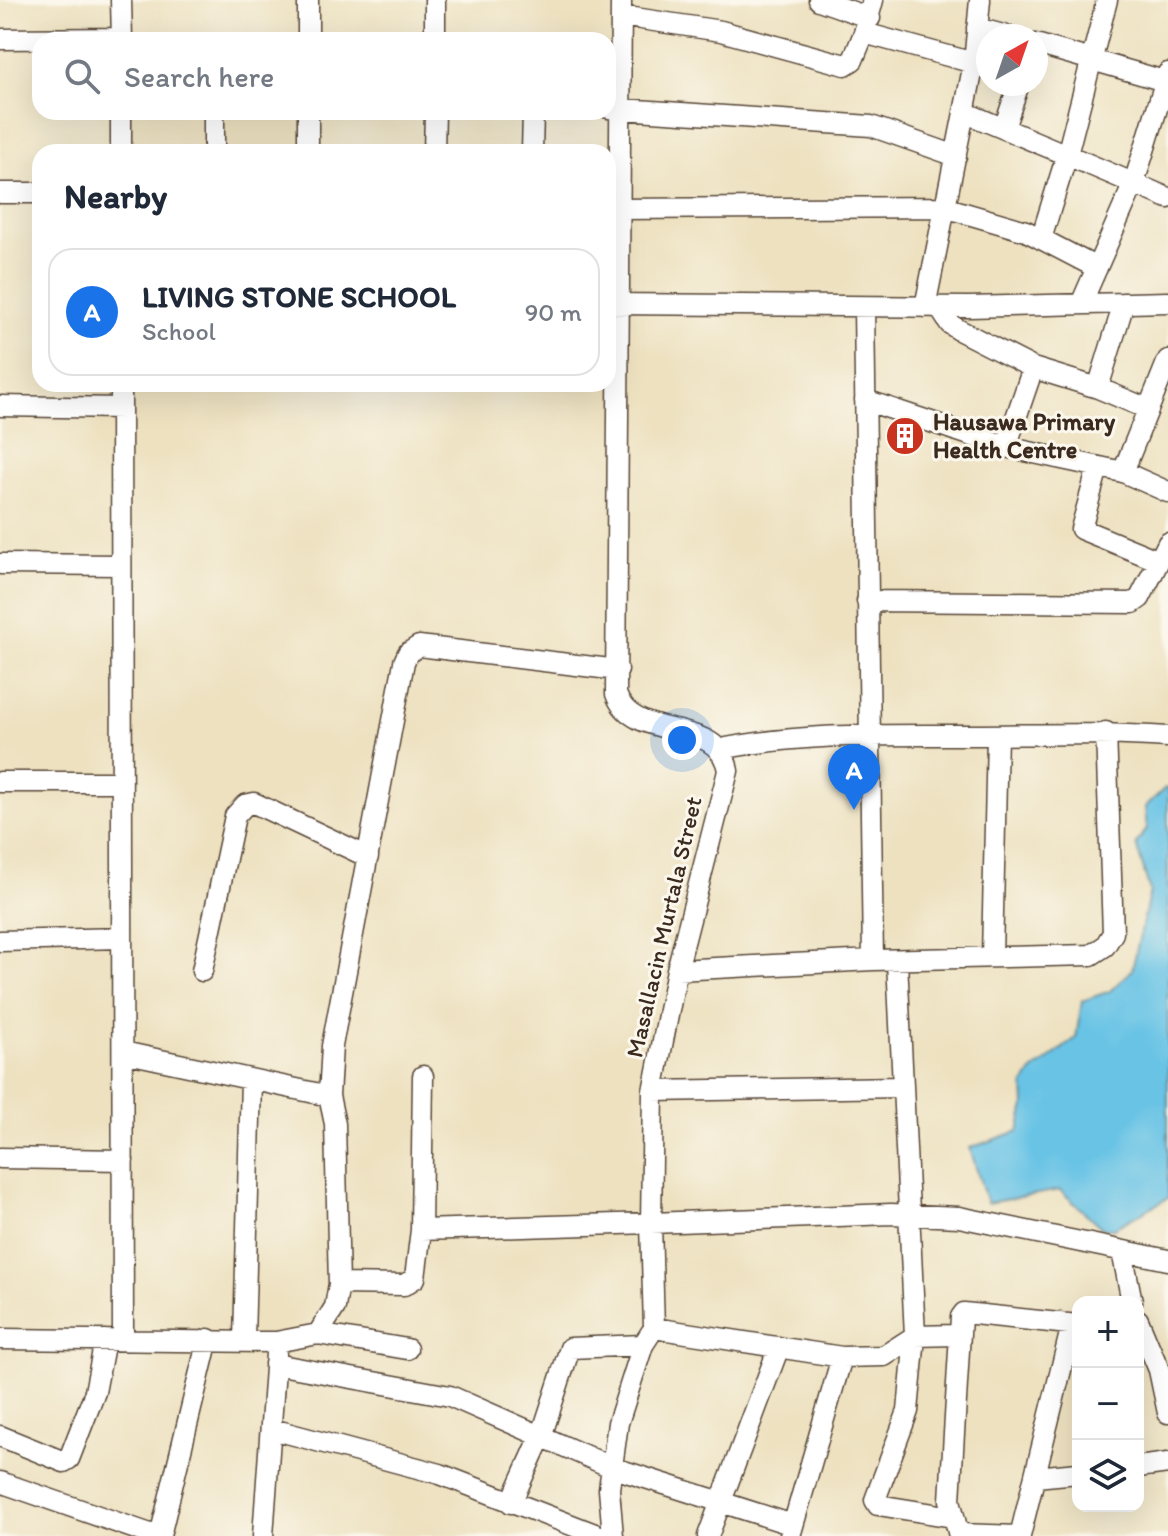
<!DOCTYPE html>
<meta charset="utf-8">
<style>
body{margin:0;font-family:Itim,sans-serif;background:#f2f2f3;color:#1f2937}
.controls{position:absolute;right:24px;bottom:24px;display:grid;overflow:hidden;border-radius:16px;box-shadow:0 8px 32px #0002}
.controls button{width:72px;height:72px;display:grid;place-items:center;padding:0;border:0;border-bottom:2px solid #e0e1e3;background:#fff;color:#1f2937;font:40px sans-serif}
.compass{position:absolute;left:976px;top:24px;width:72px;height:72px;border-radius:50%;background:#fff;box-shadow:0 8px 32px #0002;rotate:40deg}
.you{position:absolute;left:682px;top:740px;width:28px;height:28px;margin:-20px;border:6px solid #fff;border-radius:50%;background:#1a73e8;box-shadow:0 0 0 12px #1a73e833}
.badge{display:grid;place-items:center;width:52px;height:52px;border-radius:50%;background:#1a73e8;color:#fff;font-size:26px;font-weight:700}
.pin{position:absolute;translate:-50% -66px;filter:drop-shadow(0 2px 4px #0008)}
.pin::after{content:'';position:absolute;top:42px;width:28px;height:24px;background:inherit;clip-path:polygon(0 0,100% 0,50% 100%)}
.list{margin:0;padding:0;list-style:none}
h2{display:flex;justify-content:space-between;align-items:center;height:104px;margin:0;padding:0 32px;font-size:34px}
h2 small{font-size:26px;font-weight:400;color:#747a83}
.list li{display:grid;grid-template-columns:52px 1fr auto;gap:24px;align-items:center;box-sizing:border-box;height:128px;margin:0 16px 16px;padding:0 16px;border:2px solid #e0e1e3;border-radius:24px}
.list b{display:block;font-size:30px;white-space:nowrap}
.list p{margin:0;font-size:26px;white-space:nowrap;color:#747a83}
.list em{font-size:26px;font-style:normal;color:#747a83}
.icon{flex:none;width:44px;height:44px;fill:none;stroke:currentColor;stroke-width:2;stroke-linecap:round;stroke-linejoin:round}
.map{position:relative;flex:none;width:1168px;height:1536px;overflow:hidden}
.search{position:absolute;background:#fff;box-shadow:0 8px 32px #0002;left:32px;top:32px;width:584px;height:88px;display:flex;align-items:center;gap:20px;box-sizing:border-box;padding:0 28px;border-radius:24px;color:#747a83;font-size:30px}
.panel{position:absolute;background:#fff;box-shadow:0 8px 32px #0002;left:32px;top:144px;width:584px;height:248px;border-radius:24px}
.map>svg:first-child{display:block}
.water{fill:#67c3e5;stroke:#517682;stroke-width:2}
.lines{fill:none;stroke-linecap:round;stroke-linejoin:round}
.minor-casing{stroke:#564536;stroke-width:23}
.minor{stroke:#fff;stroke-width:20}
.labels{text-anchor:middle;stroke-width:6;stroke-linejoin:round;paint-order:stroke}
.poi-label{font-size:24px;font-weight:bold;fill:#3b2a1e;stroke:#fbf7ec;text-anchor:start}
.street-label{font-size:24px;fill:#3b2a1e;stroke:#fbf7ec}
</style>
<div class="map">
<svg width="1168" height="1536" viewBox="0 0 1168 1536">
<rect width="100%" height="100%" fill="#fbf7ec"/>
<filter id="ink" filterUnits="userSpaceOnUse"><feTurbulence type="fractalNoise" baseFrequency=".0125" numOctaves="2"/><feDisplacementMap in="SourceGraphic" scale="16" xChannelSelector="R" yChannelSelector="G"/><feConvolveMatrix kernelMatrix="1 2 1 2 8 2 1 2 1" color-interpolation-filters="sRGB"/></filter>
<filter id="wash" filterUnits="userSpaceOnUse"><feTurbulence type="fractalNoise" baseFrequency=".006" numOctaves="4" result="noise"/><feDisplacementMap in="SourceGraphic" scale="32" xChannelSelector="R" yChannelSelector="G"/><feGaussianBlur stdDeviation="1.8" result="paint"/><feColorMatrix in="noise" values="0 0 0 0 0 0 0 0 0 0 0 0 0 0 0 0 0 1.4 0 .05"/><feComposite in="paint" operator="in"/></filter>
<g filter="url(#wash)">
<rect width="100%" height="100%" fill="#ede1c0"/>
<path class="water" d="M1165,788H1168V1198L1114,1228H1102L1060,1190L987,1203L970,1148L1019,1131L1025,1106L1024,1084L1032,1072L1076,1038L1082,1001L1110,991L1132,970L1150,891L1136,844L1147,829L1145,807Z"/>
</g>
<g filter="url(#ink)">
<g class="lines">
<g class="minor-casing">
<path id="minor" d="M121,0L122,40
M435,0V40
M621,0L616,694C634,745 720,714 728,771L677,970L653,1091L651,1223L891,1214L959,1217L1168,1260
M819,0L870,18
M873,0L864,33L974,63
M1107,0L1067,155L1168,198
M621,16L721,31L845,65L853,60L864,33
M977,28L1007,36
M0,39L122,38
M308,40V0
M1036,44L1168,82
M608,108L871,126L956,156
M214,112V152
M964,112L1067,155L1041,239
M1004,128L1019,84
M121,152V112
M308,152V112
M434,152L435,112
M532,152L533,112
M0,193H40
M617,209L944,207L1026,231L1097,268
M1124,303L1098,388L1148,409
M608,304L969,307L1168,302
M1081,304L1134,183L1168,73
M864,307L873,960
M925,307L974,63L980,0
M939,307L950,324L959,330L1033,368
M121,384L123,1340
M865,400L1006,447L1123,472L1168,492
M0,406L121,408
M1006,447L1033,368L1098,388
M1098,467L1081,529L1159,561
M1123,472L1168,360
M0,564L121,565
M867,601L1133,603L1140,598L1168,543
M721,749C801,733 884,735 966,735C1033,735 1100,732 1168,737
M0,782H122
M0,941L122,938
M992,957L997,735
M897,961L915,1336L908,1411L875,1500L878,1505L953,1517
M677,970L873,960L1091,955L1105,946L1113,933L1106,732
M202,971L235,816L245,805L254,803L368,857
M123,1052L329,1096
M653,1091L901,1087
M0,1158L123,1160
M421,1230L651,1223L654,1328L643,1345L618,1423L609,1489L613,1536
M1122,1251L1132,1302
M339,1284L404,1285L415,1278L421,1230L423,1076
M1138,1320L1159,1370L1168,1413
M654,1328L842,1357L884,1356L915,1336L957,1335
M318,1334L407,1349
M0,1339L276,1342L318,1334L335,1307L339,1284L335,1124L329,1096L332,1046L404,662L408,653L419,646L618,670
M244,1340L251,1081
M275,1364L450,1396L611,1467L793,1525
M272,1429L440,1474L600,1536
M0,1436L64,1462L69,1459L95,1392L105,1340
M1138,1467L1168,1463
M1035,1477L1078,1473
M0,1482L156,1536
M511,1503L542,1434L570,1348L643,1345
M959,1534L1020,1536
M160,1536L208,1339
M263,1536L276,1354
M708,1536L779,1347
M790,1536L842,1357
M959,1536L950,1500L961,1317L964,1313L1078,1325
M1020,1536L1072,1325"/>
</g>
<use href="#minor" class="minor"/>
</g>
</g>
<defs>
<g id="building-disc" transform="scale(2)"><circle r="9.5" fill="#c8321e" stroke="#fbf7ec"/><path d="M-4-6H4V6H1V3H-1V6H-4ZM-2.5-4.3h1.7v1.8h-1.7ZM.8-4.3h1.7v1.8H.8ZM-2.5-1h1.7V.8h-1.7ZM.8-1h1.7V.8H.8Z" fill="#fff"/></g>
</defs>
<g fill-rule="evenodd">
<use href="#building-disc" x="905" y="436"/>
</g>
<g class="labels">
<g class="poi-label">
<text x="933" y="430">Hausawa Primary<tspan x="933" dy="28">Health Centre</tspan></text>
</g>
<g class="street-label">
<text transform="translate(664 927) rotate(-77)" y="8">Masallacin Murtala Street</text>
</g>
</g>
</svg>
<div class="controls">
<button>+</button>
<button>−</button>
<button><svg class="icon" aria-label="layers" viewBox="0 0 24 24"><path d="M12 4l9 5-9 5-9-5zM3 14l9 5 9-5"/></svg></button>
</div>
<svg class="compass" viewBox="-18 -18 36 36"><path d="M0-13l5 13h-10z" fill="#e53935"/><path d="M0 13l5-13h-10z" fill="#747a83"/></svg>
<div class="you"></div>
<div class="pin badge" style="left:854px;top:810px">A</div>
<div class="search"><svg class="icon" aria-label="search" viewBox="0 0 24 24"><circle cx="10" cy="10" r="6"/><path d="M15 15l6 6"/></svg>Search here</div>
<section class="panel">
<h2>Nearby<small></small></h2>
<ul class="list">
<li><span class="badge">A</span><div><b>LIVING STONE SCHOOL</b><p>School</p></div><em>90 m</em></li>
</ul>
</section>
</div>
